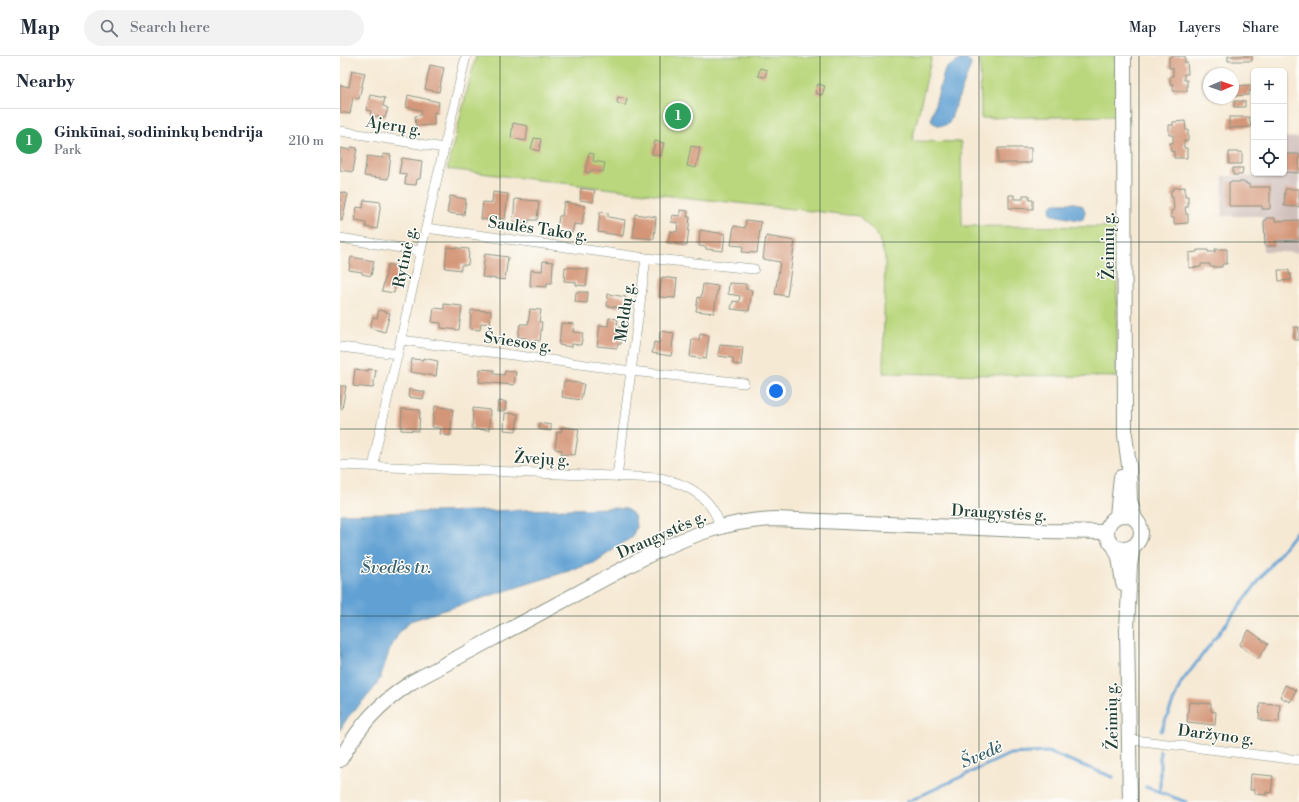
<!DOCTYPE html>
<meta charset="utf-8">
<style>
body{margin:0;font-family:"Libre Bodoni",serif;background:#f2f2f3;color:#1f2937}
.controls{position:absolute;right:12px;top:12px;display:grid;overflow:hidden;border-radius:6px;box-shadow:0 1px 3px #0004}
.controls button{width:36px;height:36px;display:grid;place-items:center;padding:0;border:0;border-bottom:1px solid #e0e1e3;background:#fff;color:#1f2937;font:20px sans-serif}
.compass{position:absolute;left:863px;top:12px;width:36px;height:36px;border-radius:50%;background:#fff;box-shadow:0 1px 3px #0004;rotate:88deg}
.you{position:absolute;left:436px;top:335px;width:14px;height:14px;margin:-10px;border:3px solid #fff;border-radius:50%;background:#1a73e8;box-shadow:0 0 0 6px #1a73e833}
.badge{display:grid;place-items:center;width:26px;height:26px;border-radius:50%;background:#111827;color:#fff;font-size:13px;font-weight:700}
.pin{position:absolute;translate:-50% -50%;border:2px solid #fff;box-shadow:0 1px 4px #0006}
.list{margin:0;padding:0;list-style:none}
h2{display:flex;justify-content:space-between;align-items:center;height:52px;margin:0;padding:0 16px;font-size:17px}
h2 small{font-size:13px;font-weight:400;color:#747a83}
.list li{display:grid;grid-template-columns:26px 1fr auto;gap:12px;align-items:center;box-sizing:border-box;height:64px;padding:0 16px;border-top:1px solid #e0e1e3}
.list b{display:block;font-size:15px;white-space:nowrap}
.list p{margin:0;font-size:13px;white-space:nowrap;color:#747a83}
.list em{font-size:13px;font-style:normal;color:#747a83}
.icon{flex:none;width:22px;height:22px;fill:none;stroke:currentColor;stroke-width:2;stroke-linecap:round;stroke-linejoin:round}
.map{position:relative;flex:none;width:959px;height:746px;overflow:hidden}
header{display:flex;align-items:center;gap:24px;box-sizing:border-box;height:56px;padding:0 20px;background:#fff;border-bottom:1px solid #e0e1e3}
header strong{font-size:19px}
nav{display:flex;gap:22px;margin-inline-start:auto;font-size:14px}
.search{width:280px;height:36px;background:#f2f2f3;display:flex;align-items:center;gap:10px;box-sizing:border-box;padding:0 14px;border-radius:22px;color:#747a83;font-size:15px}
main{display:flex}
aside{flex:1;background:#fff}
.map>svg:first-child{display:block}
.industrial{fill:#d0c0bc}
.green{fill:#bad77d;stroke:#6c8a58}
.water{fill:#61a0d3;stroke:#406e84}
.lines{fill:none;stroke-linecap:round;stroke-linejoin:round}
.stream{stroke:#61a0d3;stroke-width:3}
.building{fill:#d49678}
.street-casing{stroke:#8a9384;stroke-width:10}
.primary-casing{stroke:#8a9384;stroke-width:16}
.street{stroke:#fff;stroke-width:9}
.primary{stroke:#fff;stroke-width:14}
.grid{fill:none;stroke:#1f3d34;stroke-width:1;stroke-opacity:0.55}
.labels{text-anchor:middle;stroke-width:3;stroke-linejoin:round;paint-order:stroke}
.street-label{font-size:16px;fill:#1f3d34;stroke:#fdfcf7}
.water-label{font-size:17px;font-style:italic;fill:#36606c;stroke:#fdfcf7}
</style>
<header>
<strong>Map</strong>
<div class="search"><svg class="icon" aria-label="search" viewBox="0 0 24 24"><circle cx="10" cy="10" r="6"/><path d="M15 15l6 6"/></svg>Search here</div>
<nav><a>Map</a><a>Layers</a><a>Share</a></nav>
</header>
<main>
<aside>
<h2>Nearby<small></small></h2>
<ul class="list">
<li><span class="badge" style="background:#2e9e5b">1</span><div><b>Ginkūnai, sodininkų bendrija</b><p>Park</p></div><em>210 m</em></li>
</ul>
</aside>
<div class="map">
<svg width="959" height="746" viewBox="0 0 959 746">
<rect width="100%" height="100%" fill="#fdfcf7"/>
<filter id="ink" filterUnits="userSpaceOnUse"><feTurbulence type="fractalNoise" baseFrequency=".025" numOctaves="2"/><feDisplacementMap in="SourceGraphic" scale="8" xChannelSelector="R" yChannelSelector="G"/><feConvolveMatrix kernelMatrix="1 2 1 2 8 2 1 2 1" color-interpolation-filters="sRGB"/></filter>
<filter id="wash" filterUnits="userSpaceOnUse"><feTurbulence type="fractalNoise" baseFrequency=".012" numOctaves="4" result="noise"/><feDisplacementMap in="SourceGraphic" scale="16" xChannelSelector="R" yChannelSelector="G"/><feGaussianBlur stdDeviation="0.9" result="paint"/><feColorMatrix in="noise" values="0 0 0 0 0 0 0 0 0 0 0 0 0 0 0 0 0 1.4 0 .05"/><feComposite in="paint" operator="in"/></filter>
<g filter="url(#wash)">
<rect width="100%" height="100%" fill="#f6e9d4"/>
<path class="industrial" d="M944,81L959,82V197L923,195L922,160H882L883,120L937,121V117H944Z"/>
<path class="green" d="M136,0H592L572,85L621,86L622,170L777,171V321L543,317L545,201L538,180L519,160L322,139L107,113Z
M640,0H777V60L641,62Z"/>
<path class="water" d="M621,3C627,3 630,3 631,9L609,67C603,71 598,70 592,66L591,62L605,13Z
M717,147H735L743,150L745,156L743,163L739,164L713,159L710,155L711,150Z
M274,452L286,453L292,457L295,462L296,471L292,481L254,507L70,565L59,577L50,593L40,622L33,634L8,661L0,674V458Z"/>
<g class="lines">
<path class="stream" d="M821,675L841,627L959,472
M820,695V737
M806,731L846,746
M567,746L670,698L708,696L773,721"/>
</g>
<g id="blocks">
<path class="building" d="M832,0H845V7L847,6L848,18H844V24H847V35H833V28H830V20H833V12H829V1Z
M888,0H912V5H888Z
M90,9L104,12L99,36L85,33Z
M420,12L427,14L425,21L418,20Z
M12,14L25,17L19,43L13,41L10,58L0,56V29L9,31Z
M478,28L485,30L482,39L475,37Z
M911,29L912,35H909V39L893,40V30Z
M30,39L45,42L43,50L48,52L45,62L30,59L31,55L26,54Z
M68,39L99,46L97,57L94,56V69L76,70L75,60L81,59V54L66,51Z
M278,41L287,43L285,50L277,47Z
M894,45H905V51H894Z
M889,61H909L911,71L889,72Z
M845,65L846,74H848V85H844V92H847V102H834V95L831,96L830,87H833V79H829V69H833V66Z
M173,67L188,70L186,85L171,82Z
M194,82L201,83L199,95L191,93Z
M315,85L324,87L321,100L312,98Z
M351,90L360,92L356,112L347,110Z
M11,91L17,92L13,116L0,114V92L10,94Z
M658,92H691V107H658Z
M889,96H902V108H889Z
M249,97L254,98L253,105L265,107L263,116L251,114L250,117L245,116Z
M43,98L51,99L48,123L24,120L27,100L43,102Z
M945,98H959V117L944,116Z
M62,102L82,105L80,123H77L76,129L65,128L66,118L59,117Z
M893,112H903L902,119H893Z
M889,126H906V128H909V131H930V153H922V150H889Z
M845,131V140H848V151H845L846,158H848V167L834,168V162H831V155L834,154L833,141H831V134H833V132Z
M241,132L255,134L253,146L240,144Z
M945,133H959V151L944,150Z
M0,136L8,138L2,165L0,164Z
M153,136L168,138L165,163L155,162V165L141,163L143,146L152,147Z
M669,139H674V143H683V139H689V144H693V153L669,152Z
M110,140L126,143L124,159L107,157Z
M175,143L199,145L197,164H189L188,167L173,166Z
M24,144L41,146L37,173L26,171V167L15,165L17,151L23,152Z
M224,146L245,150L242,169L234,168L232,177L217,174L219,160H222Z
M340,154L348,155L347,161H350L347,190L328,187L330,175L337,176L338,167L331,166L332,159L340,160Z
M260,156L268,157V161L285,164L283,180L258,176Z
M295,158L316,161L314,183L293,181Z
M926,162H935V165L959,164V184L935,185V190H925L924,165L927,164Z
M406,164L421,166L417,197L402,196L403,190L391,189L394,170L405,172Z
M360,174L385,178L383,195L366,193V191L359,190Z
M426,180L455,185L447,240L435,238L440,206L423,203Z
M107,191L129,193L128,209H121V214L105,212Z
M875,193H887V208H882V211H870V208H861V211L849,212V197L857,196V194H868V196H875Z
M145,198L168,201L165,224L142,221Z
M11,201L34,205L31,220L22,218V216L9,214Z
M203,205L213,206L212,227H207V231L190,230L191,214L202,215Z
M48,208L58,211L56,219H58L54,237L42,235Z
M225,211L248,213L246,230L236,229V226L224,225Z
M938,214H949V218H951V224L939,225Z
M322,221L337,223L335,242L319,241Z
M389,227L406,228V233L412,234L409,255L391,253L393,245L399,246L400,240L388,238Z
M363,228L378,230L374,257L356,255L358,241L361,242Z
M236,236H248L247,247L235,246Z
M268,238L286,241L284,252L267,250Z
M104,248L122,250L119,274L101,272V267L92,266L94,252L104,253Z
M190,253L201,254L199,266H202L200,285L186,284V282L178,281L180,268H188Z
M39,254L50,257L45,276L30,272L33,261L37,262Z
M131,254L151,255L150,268L141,267L140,274L130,273Z
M269,262L278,263L277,271H281L280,277L282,278L281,288H278L277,292L257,290L260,269L268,270Z
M221,267L234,268L233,276L243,277L241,289L232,288V291L219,289Z
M954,271H959V284H954Z
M320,275L334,277L331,300L312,297L314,286L319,287Z
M360,278L369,280L366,303L350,301L352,283L359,284Z
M380,289L403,291L401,309L393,308V302L378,300Z
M83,302L98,305L96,320L70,316L72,303L83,304Z
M15,313L28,315V313L36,314L33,332L13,330Z
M140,313L154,314V318L164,319L165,315L176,316L174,329L139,326Z
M224,325L244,328L241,344L222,341Z
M0,330H6L2,353L0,352Z
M69,333L85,336L83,343L68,341Z
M158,345L166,346L165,355H157Z
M95,350L113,353L110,380L100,378L101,372L92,371Z
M133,352L150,354L149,374L132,373Z
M62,353L80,354L79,375L61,374Z
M165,357L178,358L176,375L164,374Z
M199,367L211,369V375L199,373Z
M222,371L239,373L235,399L221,398L222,394L215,393L217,376H221Z
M909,574L928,588L918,603L899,589Z
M945,629L956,634L950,646L940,641Z
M849,646L871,648V655L876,656L875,669L847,666Z
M920,647L940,648L939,666L922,665L923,663H919Z
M911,718L933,720L931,737L926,736V739L915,738V734H910Z"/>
</g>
</g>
<g filter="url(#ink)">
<use href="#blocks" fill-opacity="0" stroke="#8a9384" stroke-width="1"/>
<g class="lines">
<g class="street-casing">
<path id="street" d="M0,75L104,92
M86,172L306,202
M0,182L80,195
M61,284L291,315L404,327
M0,291L58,298
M0,409L320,422C348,428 372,441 380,470
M34,409L36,393L104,92L126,0
M277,421L306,202L414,213
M789,684L802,685L959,704"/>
</g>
<g class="primary-casing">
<path id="primary" d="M784,0L785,379L789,410L790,444L795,462
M767 476a17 17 0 1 1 34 0a17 17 0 1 1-34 0Z
M777,460L781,421
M774,490L779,501L783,527
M0,704C21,668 37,649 72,626L303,502C348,480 384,465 435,463L704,475L766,476
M790,746L787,574L790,509L793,491"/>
</g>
<use href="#street" class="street"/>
<use href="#primary" class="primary"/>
</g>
</g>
<path class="grid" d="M160,0V746M320,0V746M480,0V746M639,0V746M799,0V746M0,186H959M0,373H959M0,560H959"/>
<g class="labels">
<g class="street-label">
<text transform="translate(54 69) rotate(9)" y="6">Ajerų g.</text>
<text transform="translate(198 172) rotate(8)" y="6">Saulės Tako g.</text>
<text transform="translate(768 190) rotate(-90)" y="6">Žeimių g.</text>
<text transform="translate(64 201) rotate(-78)" y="6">Rytinė g.</text>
<text transform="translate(284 256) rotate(-82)" y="6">Meldų g.</text>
<text transform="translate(178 285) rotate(8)" y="6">Šviesos g.</text>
<text transform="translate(202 402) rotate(3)" y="6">Žvejų g.</text>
<text transform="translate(659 456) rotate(3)" y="6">Draugystės g.</text>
<text transform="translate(321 478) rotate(-24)" y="6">Draugystės g.</text>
<text transform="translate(771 660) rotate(-91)" y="6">Žeimių g.</text>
<text transform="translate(876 678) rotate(7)" y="6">Daržyno g.</text>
</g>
<g class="water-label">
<text x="56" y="517">Švedės tv.</text>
<text transform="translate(641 698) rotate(-24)" y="6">Švedė</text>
</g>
</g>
</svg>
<div class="controls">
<button>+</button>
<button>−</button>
<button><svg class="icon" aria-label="locate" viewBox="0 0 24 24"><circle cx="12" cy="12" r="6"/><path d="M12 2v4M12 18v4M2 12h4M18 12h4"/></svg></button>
</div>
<svg class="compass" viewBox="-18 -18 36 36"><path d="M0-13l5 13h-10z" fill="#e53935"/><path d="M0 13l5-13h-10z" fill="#747a83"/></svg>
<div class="you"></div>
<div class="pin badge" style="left:338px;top:60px;background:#2e9e5b">1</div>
</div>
</main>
